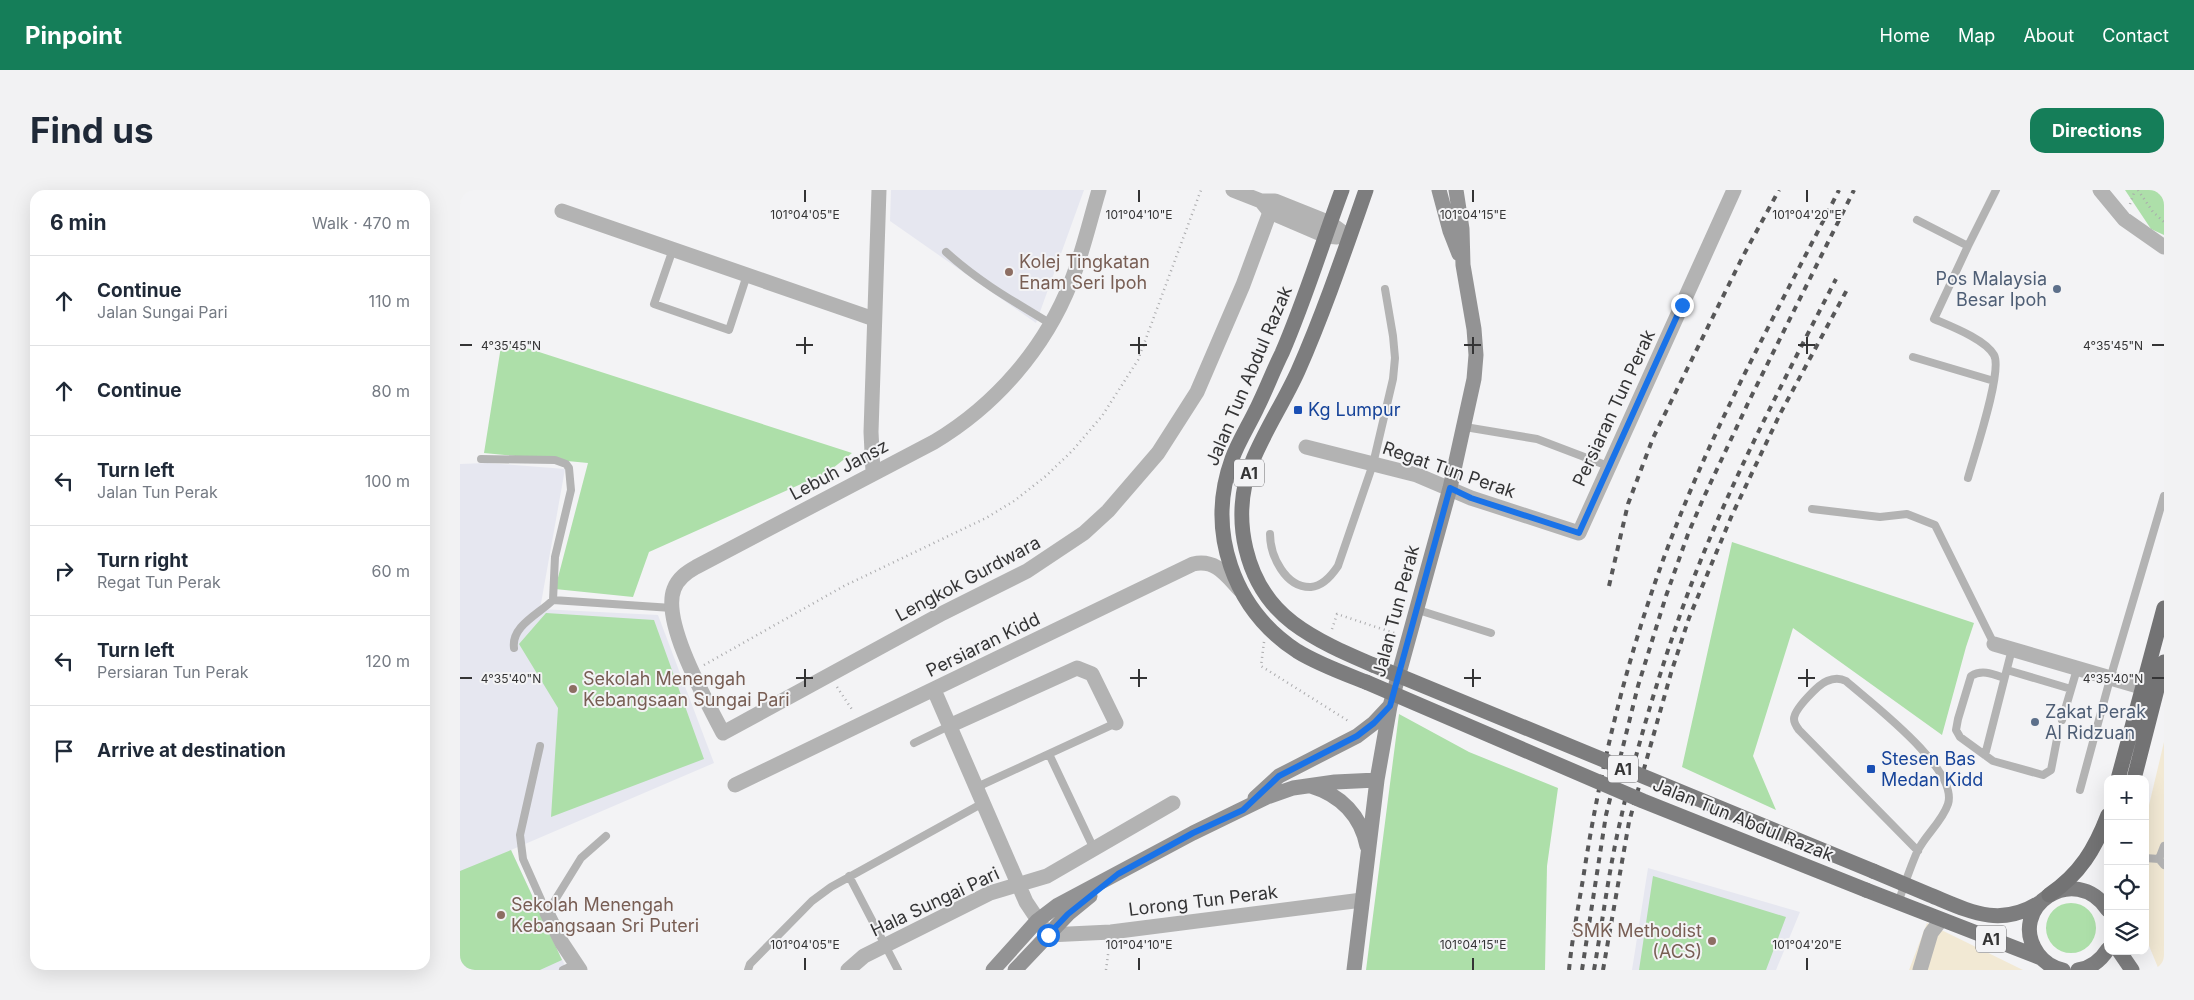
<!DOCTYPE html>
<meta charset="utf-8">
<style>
body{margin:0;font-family:Inter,sans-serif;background:#f2f2f3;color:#1f2937}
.controls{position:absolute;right:15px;bottom:15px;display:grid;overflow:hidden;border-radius:10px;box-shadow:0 5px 20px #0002}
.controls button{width:45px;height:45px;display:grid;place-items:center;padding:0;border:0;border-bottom:1px solid #e0e1e3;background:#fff;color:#1f2937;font:25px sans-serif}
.stop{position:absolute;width:15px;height:15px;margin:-11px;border:4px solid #1a73e8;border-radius:50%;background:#fff}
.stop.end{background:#1a73e8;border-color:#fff;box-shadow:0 1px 5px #0008}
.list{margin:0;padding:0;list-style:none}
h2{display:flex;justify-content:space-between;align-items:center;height:65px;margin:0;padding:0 20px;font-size:21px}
h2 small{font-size:16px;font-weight:400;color:#747a83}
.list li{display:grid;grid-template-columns:32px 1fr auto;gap:15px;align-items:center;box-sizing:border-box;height:90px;padding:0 20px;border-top:1px solid #e0e1e3}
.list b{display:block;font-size:19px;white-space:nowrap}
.list p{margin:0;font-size:16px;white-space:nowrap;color:#747a83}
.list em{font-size:16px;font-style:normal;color:#747a83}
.icon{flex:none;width:28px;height:28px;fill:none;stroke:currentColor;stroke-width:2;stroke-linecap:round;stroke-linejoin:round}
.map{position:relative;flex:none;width:1704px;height:780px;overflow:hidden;border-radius:15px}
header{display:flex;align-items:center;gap:30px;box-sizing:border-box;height:70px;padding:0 25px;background:#157e59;color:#fff}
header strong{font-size:24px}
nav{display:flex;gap:28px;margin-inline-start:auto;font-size:18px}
.intro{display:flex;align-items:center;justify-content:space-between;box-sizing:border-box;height:120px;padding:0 30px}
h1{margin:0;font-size:35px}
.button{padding:12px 22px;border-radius:15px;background:#157e59;color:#fff;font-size:18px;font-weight:700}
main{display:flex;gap:30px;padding:0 30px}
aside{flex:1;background:#fff;border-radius:15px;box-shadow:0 5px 20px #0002}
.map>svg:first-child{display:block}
.commercial{fill:#f2e9d4}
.built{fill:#e6e7f0}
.green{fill:#addfa9}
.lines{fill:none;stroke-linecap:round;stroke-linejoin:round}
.path{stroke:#aaaaac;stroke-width:2.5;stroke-dasharray:1 4;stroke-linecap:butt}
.service{stroke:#b3b3b3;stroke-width:8}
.minor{stroke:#b3b3b3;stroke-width:15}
.tertiary{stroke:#b3b3b3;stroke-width:15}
.secondary{stroke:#939394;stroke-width:15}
.primary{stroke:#7d7d7e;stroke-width:15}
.trunk{stroke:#737374;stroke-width:15}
.rail{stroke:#575758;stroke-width:4;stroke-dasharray:6 6;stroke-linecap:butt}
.primary-bridge{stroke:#7d7d7e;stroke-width:15}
.route{stroke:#1a73e8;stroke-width:6}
.ticks{fill:none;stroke:#343435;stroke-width:2}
.education-dot{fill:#8d6e63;stroke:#f3f3f5;stroke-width:2}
.service-dot{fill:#5c6f8a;stroke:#f3f3f5;stroke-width:2}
.transit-dot{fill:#1a4fb4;stroke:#f3f3f5;stroke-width:2}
.labels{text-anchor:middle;stroke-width:4;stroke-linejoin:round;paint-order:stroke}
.shield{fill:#f3f3f5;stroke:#6d6d6f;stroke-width:1}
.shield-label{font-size:16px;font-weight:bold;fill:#343435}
.education-label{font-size:18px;fill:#785e54;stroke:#f3f3f5;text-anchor:start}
.service-label{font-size:18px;fill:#4e5e75;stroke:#f3f3f5;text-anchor:end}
.street-label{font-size:18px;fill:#343435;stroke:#f3f3f5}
.transit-label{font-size:18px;fill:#164399;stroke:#f3f3f5;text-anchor:start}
.ticks-label{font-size:12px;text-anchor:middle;fill:#343435;stroke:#f3f3f5;stroke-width:4;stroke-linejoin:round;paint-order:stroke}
</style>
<header>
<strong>Pinpoint</strong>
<nav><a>Home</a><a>Map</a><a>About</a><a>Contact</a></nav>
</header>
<div class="intro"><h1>Find us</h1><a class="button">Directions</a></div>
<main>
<aside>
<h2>6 min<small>Walk · 470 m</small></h2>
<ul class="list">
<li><svg class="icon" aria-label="ahead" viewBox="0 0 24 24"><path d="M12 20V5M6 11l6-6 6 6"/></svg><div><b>Continue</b><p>Jalan Sungai Pari</p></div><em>110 m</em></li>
<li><svg class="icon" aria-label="ahead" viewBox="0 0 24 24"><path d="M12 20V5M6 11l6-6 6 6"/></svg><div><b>Continue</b></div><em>80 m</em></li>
<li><svg class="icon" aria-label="left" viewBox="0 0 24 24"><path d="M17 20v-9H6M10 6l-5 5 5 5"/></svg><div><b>Turn left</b><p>Jalan Tun Perak</p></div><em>100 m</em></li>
<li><svg class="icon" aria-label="right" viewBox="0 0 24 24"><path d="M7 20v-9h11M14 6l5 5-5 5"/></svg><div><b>Turn right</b><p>Regat Tun Perak</p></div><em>60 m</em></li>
<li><svg class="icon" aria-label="left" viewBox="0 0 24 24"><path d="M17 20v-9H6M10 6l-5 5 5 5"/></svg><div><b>Turn left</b><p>Persiaran Tun Perak</p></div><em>120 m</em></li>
<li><svg class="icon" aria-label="arrive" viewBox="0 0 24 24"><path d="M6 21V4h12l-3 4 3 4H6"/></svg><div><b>Arrive at destination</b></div></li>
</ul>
</aside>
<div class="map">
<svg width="1704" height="780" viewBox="0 0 1704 780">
<rect width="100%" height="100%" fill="#f3f3f5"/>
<path class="commercial" d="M1704,552V780H1699L1685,746V632Z
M1467,733L1563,780H1449Z"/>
<path class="built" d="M431,0H624L576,133L430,31Z
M27,273L105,279L80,419L198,425L254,573L51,660L107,780H0V274Z
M1188,678L1340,722L1316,780H1172Z"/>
<path class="green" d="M1665,0H1704V45L1691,39Z
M42,150L392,263L368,282L189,362L173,407L95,399L128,273L24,263Z
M1272,352L1514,433L1506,457L1482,545L1333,438L1293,566L1316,620L1222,577Z
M86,423L194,430L244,569L91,627L98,518L59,454Z
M939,524L1009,562L1098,598L1087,676L1085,780H906Z
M51,660L102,770L80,780H0V681Z
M1193,686L1326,727L1306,780H1179Z
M1586 738a25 25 0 1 1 50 0a25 25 0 1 1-50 0Z"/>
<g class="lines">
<path class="path" d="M1678,0L1693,22L1704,32
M1670,14L1675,0
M872,439L877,424L937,444
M804,452L801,476L890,532
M244,475L384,396L526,328L554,311L586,286L613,260L642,226L678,170L741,0
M377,497L393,521
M646,780L649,757"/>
<path class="service" d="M1457,30L1508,56
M213,59L194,114L269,140L287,85
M486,62C519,92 553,111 591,134
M1453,167L1534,191
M1005,237L1077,249L1148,276
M21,269L95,270L106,274L109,278L111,300L95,367L93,410
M1508,288C1514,266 1543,181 1534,165C1525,149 1490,136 1474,129L1508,56L1536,0
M1352,319L1420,327L1447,324L1475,335L1534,454
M810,344C810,365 825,398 851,397C863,396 872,385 878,376L913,274L933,189L935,168L933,146L925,99
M955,419L1031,443
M54,458C51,436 79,424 93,410L212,418
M1547,480L1611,499
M1544,488C1533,484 1522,479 1511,486L1498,529L1496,540L1500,547L1533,571L1583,585L1591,580L1597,549
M1602,530L1617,479
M454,553L489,536
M80,556L60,645L63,669L87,723
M589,564L634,659
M1525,565L1552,459
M517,597L656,533
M1620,600L1650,489L1704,306
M1685,668L1699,669L1704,675
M1699,669L1704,656
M389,686L438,780
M1438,713C1444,696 1450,678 1457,662C1465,645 1482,632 1488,614C1499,579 1411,513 1386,491C1380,488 1374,488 1367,491C1359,494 1334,519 1334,529C1334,533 1336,536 1339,540L1458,661
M87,723L121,668L146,646
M103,780L116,774
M288,780L290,774L352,711L371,697L523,613"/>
<path class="minor" d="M639,0C630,30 623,62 611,92C585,158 536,215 474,252L236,377C227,382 218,388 214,399C201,432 247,512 263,543L483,423L567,381L624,343L648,321L698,263L737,202L783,95L810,22
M1640,0L1664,29L1704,57
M102,21L414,129
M846,257L957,285L1011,308L1119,343L1274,0
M413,282L411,242L419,0
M1534,454L1695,501
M474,500L566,712L588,745L651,742L902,710
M489,536L617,478L632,484L656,533
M275,595L733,374C756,369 766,385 780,400
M87,723L102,753L120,780
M388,780L404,766L530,703L587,686L713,613
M1460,780L1471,743L1481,730"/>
<path class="tertiary" d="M773,0L801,11H815L870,33L889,47
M801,11L810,22L866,46L877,47"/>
<path class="secondary" d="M979,0L990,41L999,64
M851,596C881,605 901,626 907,656
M795,608L819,586L897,546L914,533L929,517
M533,780L577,731L598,715L733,643L807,607L833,598L875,592L917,590
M555,780L608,724L630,706
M894,780L917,590L930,516L990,298L1014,189L1016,165L1014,139L1003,75L1002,39L996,0"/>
<path class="primary" d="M882,0C862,54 845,110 822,163C813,181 806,200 797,218C789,235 778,252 772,269C746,341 773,419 837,461C858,474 883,483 906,492
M906,0C885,60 864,122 838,181C824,212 805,240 792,272C770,326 784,396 833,433C857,451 885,463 913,475
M1413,681C1432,689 1451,697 1470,705C1509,721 1539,738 1579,713
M1406,700L1581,768
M1659,761L1672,780
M1603,780C1593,778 1584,772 1578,764C1545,718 1615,670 1648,720
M1618,780C1631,778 1641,770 1648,759"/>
<path class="trunk" d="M1658,589L1704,418
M1674,589L1704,472
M1589,705C1620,684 1635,659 1648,625"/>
<path class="rail" d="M1149,396L1168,314L1193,248L1282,68L1319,0
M1109,780C1112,749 1118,719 1123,689C1142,566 1172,446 1218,331C1263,217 1324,109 1379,0
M1122,780L1146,625L1178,496L1206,406L1228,344L1243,309L1289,211L1394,0
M1134,780C1143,729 1149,678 1161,628C1176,559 1197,491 1220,425C1261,309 1320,198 1376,89
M1143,780L1169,632L1211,483L1229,428L1272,325L1320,224L1389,96"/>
<path class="primary-bridge" d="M913,475L1413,681
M906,492L1183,611L1406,700"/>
</g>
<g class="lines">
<path class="route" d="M588,745L608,724L658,684L733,643L783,620L819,586L897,546L914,533L930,516L990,298L1011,308L1119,343L1222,115"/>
</g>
<path class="ticks" d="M345,0V12M679,0V12M1013,0V12M1347,0V12M345,147V164M679,147V164M1013,147V164M1347,147V164M0,155H12M336,155H353M670,155H687M1004,155H1021M1338,155H1355M1692,155H1704M345,479V497M679,479V497M1013,479V497M1347,479V497M0,488H12M336,488H353M670,488H687M1004,488H1021M1338,488H1355M1692,488H1704M345,768V780M679,768V780M1013,768V780M1347,768V780"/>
<g class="education-dot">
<circle cx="549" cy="82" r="5"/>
<circle cx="113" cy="499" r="5"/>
<circle cx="41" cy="725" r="5"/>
<circle cx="1252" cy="751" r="5"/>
</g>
<g class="service-dot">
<circle cx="1597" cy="99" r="5"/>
<circle cx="1575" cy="532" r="5"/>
</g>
<g class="transit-dot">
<rect x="833" y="215" width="10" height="10" rx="2.5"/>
<rect x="1406" y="574" width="10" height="10" rx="2.5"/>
</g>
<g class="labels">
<g class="shield">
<rect x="774" y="269.5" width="30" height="27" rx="4"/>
<rect x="1148" y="565.5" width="30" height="27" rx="4"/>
<rect x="1516" y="735.5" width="30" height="27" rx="4"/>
</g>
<g class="shield-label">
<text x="789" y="289">A1</text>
<text x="1163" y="585">A1</text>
<text x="1531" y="755">A1</text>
</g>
<g class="education-label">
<text x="559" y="78">Kolej Tingkatan<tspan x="559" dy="21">Enam Seri Ipoh</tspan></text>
<text x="123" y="495">Sekolah Menengah<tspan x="123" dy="21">Kebangsaan Sungai Pari</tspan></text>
<text x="51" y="721">Sekolah Menengah<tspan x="51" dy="21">Kebangsaan Sri Puteri</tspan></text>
<text x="1242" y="747" text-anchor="end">SMK Methodist<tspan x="1242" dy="21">(ACS)</tspan></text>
</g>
<g class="service-label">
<text x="1587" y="95">Pos Malaysia<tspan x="1587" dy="21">Besar Ipoh</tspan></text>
<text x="1585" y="528" text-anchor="start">Zakat Perak<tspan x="1585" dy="21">Al Ridzuan</tspan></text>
</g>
<g class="street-label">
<text transform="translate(789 186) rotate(-67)" y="6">Jalan Tun Abdul Razak</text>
<text transform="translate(1154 218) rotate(-65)" y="6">Persiaran Tun Perak</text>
<text transform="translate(379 280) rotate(-28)" y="6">Lebuh Jansz</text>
<text transform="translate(989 280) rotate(19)" y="6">Regat Tun Perak</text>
<text transform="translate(508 389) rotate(-28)" y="6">Lengkok Gurdwara</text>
<text transform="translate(936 421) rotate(-75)" y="6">Jalan Tun Perak</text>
<text transform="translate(523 455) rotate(-26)" y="6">Persiaran Kidd</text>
<text transform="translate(1283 630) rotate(22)" y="6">Jalan Tun Abdul Razak</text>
<text transform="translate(743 711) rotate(-7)" y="6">Lorong Tun Perak</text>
<text transform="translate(475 712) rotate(-25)" y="6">Hala Sungai Pari</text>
</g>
<g class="transit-label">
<text x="848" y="226">Kg Lumpur</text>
<text x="1421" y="575">Stesen Bas<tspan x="1421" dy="21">Medan Kidd</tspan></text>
</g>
</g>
<g class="ticks-label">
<text x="345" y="29">101°04'05"E</text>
<text x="679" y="29">101°04'10"E</text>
<text x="1013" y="29">101°04'15"E</text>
<text x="1347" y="29">101°04'20"E</text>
<text x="51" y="160">4°35'45"N</text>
<text x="1653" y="160">4°35'45"N</text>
<text x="51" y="493">4°35'40"N</text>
<text x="1653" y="493">4°35'40"N</text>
<text x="345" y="759">101°04'05"E</text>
<text x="679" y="759">101°04'10"E</text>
<text x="1013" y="759">101°04'15"E</text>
<text x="1347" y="759">101°04'20"E</text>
</g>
</svg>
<div class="controls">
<button>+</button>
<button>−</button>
<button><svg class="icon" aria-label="locate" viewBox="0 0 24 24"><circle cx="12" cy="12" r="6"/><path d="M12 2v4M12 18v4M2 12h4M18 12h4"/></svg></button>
<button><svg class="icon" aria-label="layers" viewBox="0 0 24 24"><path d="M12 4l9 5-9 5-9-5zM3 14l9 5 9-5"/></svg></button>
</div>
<div class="stop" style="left:588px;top:745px"></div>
<div class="stop end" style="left:1222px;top:115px"></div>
</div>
</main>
